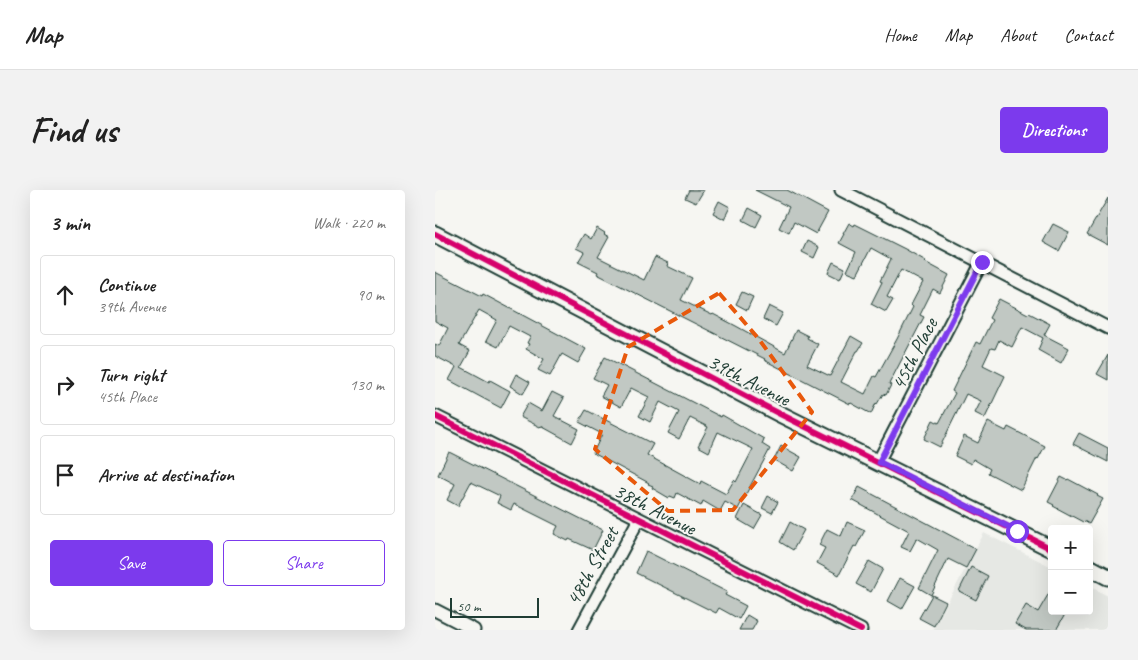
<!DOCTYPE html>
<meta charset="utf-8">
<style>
body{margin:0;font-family:Caveat,sans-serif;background:#f2f2f2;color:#222}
.controls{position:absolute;right:15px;bottom:15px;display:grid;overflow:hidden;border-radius:5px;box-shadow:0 5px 20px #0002}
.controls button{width:45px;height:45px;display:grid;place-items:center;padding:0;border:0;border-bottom:1px solid #e0e0e0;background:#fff;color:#222;font:25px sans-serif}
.scale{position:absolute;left:15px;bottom:12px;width:89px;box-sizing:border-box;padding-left:5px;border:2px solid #1f3d34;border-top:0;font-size:14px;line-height:18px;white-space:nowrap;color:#1f3d34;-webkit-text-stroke:4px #f6f6f2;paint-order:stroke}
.stop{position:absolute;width:15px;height:15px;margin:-11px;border:4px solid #7c3aed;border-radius:50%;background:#fff}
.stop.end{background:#7c3aed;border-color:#fff;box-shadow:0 1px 5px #0008}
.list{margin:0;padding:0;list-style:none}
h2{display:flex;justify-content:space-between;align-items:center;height:65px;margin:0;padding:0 20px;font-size:21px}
h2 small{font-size:16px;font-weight:400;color:#767676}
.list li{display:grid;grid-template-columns:32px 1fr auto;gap:15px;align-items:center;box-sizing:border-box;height:80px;margin:0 10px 10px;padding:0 10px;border:1px solid #e0e0e0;border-radius:5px}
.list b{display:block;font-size:19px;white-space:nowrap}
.list p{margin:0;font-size:16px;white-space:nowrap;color:#767676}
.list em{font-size:16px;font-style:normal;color:#767676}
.actions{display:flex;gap:10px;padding:15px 20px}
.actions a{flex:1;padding:11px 0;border:1px solid #7c3aed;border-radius:5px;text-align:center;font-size:18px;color:#7c3aed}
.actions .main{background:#7c3aed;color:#fff}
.icon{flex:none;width:28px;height:28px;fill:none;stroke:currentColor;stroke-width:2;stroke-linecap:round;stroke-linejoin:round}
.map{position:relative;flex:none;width:673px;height:440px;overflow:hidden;border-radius:5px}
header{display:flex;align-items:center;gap:30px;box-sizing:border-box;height:70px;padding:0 25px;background:#fff;border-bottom:1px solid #e0e0e0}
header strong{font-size:24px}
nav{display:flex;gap:28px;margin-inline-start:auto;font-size:18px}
.intro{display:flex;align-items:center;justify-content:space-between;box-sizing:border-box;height:120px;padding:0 30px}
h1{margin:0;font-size:35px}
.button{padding:12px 22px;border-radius:5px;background:#7c3aed;color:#fff;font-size:18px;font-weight:700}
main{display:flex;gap:30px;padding:0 30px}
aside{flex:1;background:#fff;border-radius:5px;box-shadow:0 5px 20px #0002}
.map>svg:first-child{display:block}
.built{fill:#e6e8e4}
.building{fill:#c1c8c3;stroke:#1f3d34}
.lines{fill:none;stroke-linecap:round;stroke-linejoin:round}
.street-casing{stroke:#1f3d34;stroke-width:15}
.secondary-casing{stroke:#1f3d34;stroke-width:19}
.street{stroke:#f6f6f2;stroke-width:11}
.secondary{stroke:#f6f6f2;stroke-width:15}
.cycleway-casing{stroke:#f6f6f2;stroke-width:9}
.cycleway{stroke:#d6006c;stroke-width:6}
.route{stroke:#7c3aed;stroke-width:6}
.marked{fill:none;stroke:#e8590c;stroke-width:4;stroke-dasharray:10 6;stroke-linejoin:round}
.labels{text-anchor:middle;stroke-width:4;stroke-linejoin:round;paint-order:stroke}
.street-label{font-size:21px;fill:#1f3d34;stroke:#f6f6f2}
</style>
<header>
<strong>Map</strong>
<nav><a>Home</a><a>Map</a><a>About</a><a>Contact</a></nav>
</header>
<div class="intro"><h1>Find us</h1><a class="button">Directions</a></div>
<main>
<aside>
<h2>3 min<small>Walk · 220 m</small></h2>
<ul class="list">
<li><svg class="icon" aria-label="ahead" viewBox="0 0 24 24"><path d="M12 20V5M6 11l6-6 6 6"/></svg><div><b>Continue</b><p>39th Avenue</p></div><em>90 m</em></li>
<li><svg class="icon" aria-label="right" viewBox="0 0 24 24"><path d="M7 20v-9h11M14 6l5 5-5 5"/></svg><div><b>Turn right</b><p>45th Place</p></div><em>130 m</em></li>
<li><svg class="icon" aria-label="arrive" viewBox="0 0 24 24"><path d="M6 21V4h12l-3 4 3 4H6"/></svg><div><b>Arrive at destination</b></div></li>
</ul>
<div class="actions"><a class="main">Save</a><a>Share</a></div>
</aside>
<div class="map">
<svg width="673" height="440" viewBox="0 0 673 440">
<rect width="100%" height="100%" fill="#f6f6f2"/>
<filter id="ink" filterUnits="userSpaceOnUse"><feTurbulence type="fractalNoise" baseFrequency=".02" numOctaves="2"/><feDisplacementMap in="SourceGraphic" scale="10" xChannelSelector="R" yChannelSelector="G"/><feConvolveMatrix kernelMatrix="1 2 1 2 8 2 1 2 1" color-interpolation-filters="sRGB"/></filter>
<g filter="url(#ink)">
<path class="built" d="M549,343L617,377V421H654V396L673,406V440H498Z"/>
<path class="building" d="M254,0H269L261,13L250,8Z
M320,0H352L393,22L381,44L359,32L354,43L344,38L354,17Z
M673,8V55L652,44Z
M284,11L295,17L289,29L278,23Z
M314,18L327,25L321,37L308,30Z
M414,33L419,36L420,34L470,59L491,71L490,72L514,85L505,103L498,99L485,125L489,127L454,194L456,195L451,205L448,204L442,214L441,213L436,224L416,213L415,214L329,170L330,169L162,84L163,82L143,72L149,62L141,58L149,44L156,49L162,38L170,43L169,44L174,47L163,67L209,90L220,67L233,73L232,76L257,88L246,110L277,125L278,124L301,136L350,163L361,140L373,146L372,148L383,154L372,175L395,186L416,146L428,153L423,161H422L406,192L430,204L439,186L441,187L462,149L478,117L476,115L488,92L466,80L452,107L458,110L451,122L436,114L447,92L445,91L456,69L436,58L422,85L412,81L421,62L404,53L409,44H408Z
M618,34L634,42L624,61L608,52Z
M372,51L384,57L379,68L367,62Z
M398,72L410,78L405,89L393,83Z
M0,82L47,106L48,104L151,159L143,173L127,164L115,186L103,180L109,169L91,159L94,154L92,153L95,147L74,136L63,157L51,151L62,130L44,120L24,155L35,161L26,177L54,192L55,190L75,201L66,218L14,190L21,177L0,166V154L4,156L13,138L0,131Z
M307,102L318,107L312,120L301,114Z
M564,109L593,124L594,123L615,134L609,145L634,158L626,173L603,160L608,148L587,137L577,157L564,150L560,159L556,158L548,175L570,186L550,228L540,223L546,211L531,204L505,257L489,249L498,230L504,233L520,203L517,201L541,152L545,154L557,130L554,128Z
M334,116L348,123L341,136L328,129Z
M673,165V190L662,184Z
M170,167L286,227L287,225L329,249L327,254L335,259L303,319L290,312L285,321L268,311L266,316L242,303L240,308L235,306L234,308L217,298L218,296L213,294L214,293L158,263L167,244L144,232L151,220L218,254L212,265L265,294L266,291L291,304L299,290L301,292L318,259L283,242L274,262L263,256L273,237L255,228L244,249L233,243L244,222L225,212L215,232L204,226L214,207L196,198L186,217L166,206L172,195L158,188Z
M81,184L95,192L88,204L75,196Z
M117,202L129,208L119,226L144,239L137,253L106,236L105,237L85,227L93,213L107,221Z
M553,232L571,241L573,237L610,256L603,269L602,268L586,300L553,283L555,279L538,269L536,274L520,266L529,246L543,253Z
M644,243L673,258V272L638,254Z
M346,256L366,267L358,281L339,270Z
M14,262L168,340L158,360L134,349L133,351L119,344L123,336L79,314L76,320L62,313L65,306L36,292L23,316L12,310L20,294L3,285Z
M626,287L632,290L633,289L663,305L662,306L668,309L654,334L649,331L648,332L618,316L619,315L613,312Z
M424,297L541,359L531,378L513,369L496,405L484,398L503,360L482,348L475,361L466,357L474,341L417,310Z
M333,306L343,312L337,323L327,318Z
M309,315L327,325L319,339L302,329Z
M355,332L369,340L358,360L345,352Z
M412,332L430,340L421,357L419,356L404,385L382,373L390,358L384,355L392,339L406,346Z
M211,361L292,402L290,405L311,416L304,429L284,418L281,423L201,383Z
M434,371L448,379L436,402L421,394Z
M536,377L553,386L541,410L524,401Z
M465,388L480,396L467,419L453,411Z
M617,398V421H632L621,440H591L580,434L591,415L603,422Z
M497,405L511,412L499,436L484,428Z
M312,425L322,431L317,440H304Z"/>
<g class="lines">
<g class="street-casing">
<path id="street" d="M406,0L673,138
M0,226L426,440
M443,272L547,72
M0,420L39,440
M144,440L204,329"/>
</g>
<g class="secondary-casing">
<path id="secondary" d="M0,44L343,223L617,359
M654,377L673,387"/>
</g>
<use href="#street" class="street"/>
<use href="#secondary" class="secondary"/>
<g class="cycleway-casing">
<path id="cycleway" d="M0,44L343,223L617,359
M0,226L426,440"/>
</g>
<use href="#cycleway" class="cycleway"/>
</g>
</g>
<g class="lines" filter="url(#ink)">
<path class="route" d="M547,72L444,272L582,341"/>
</g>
<path class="marked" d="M284,103L323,148L377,222L298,320L233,321L160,259L193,157Z"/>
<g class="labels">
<g class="street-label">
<text transform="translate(479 164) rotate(-63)" y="7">45th Place</text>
<text transform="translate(314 190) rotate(27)" y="7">39th Avenue</text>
<text transform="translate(220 319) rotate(27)" y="7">38th Avenue</text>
<text transform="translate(157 376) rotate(-61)" y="7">48th Street</text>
</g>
</g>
</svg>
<div class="controls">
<button>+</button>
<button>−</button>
</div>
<div class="scale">50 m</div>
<div class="stop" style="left:582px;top:341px"></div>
<div class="stop end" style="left:547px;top:72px"></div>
</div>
</main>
